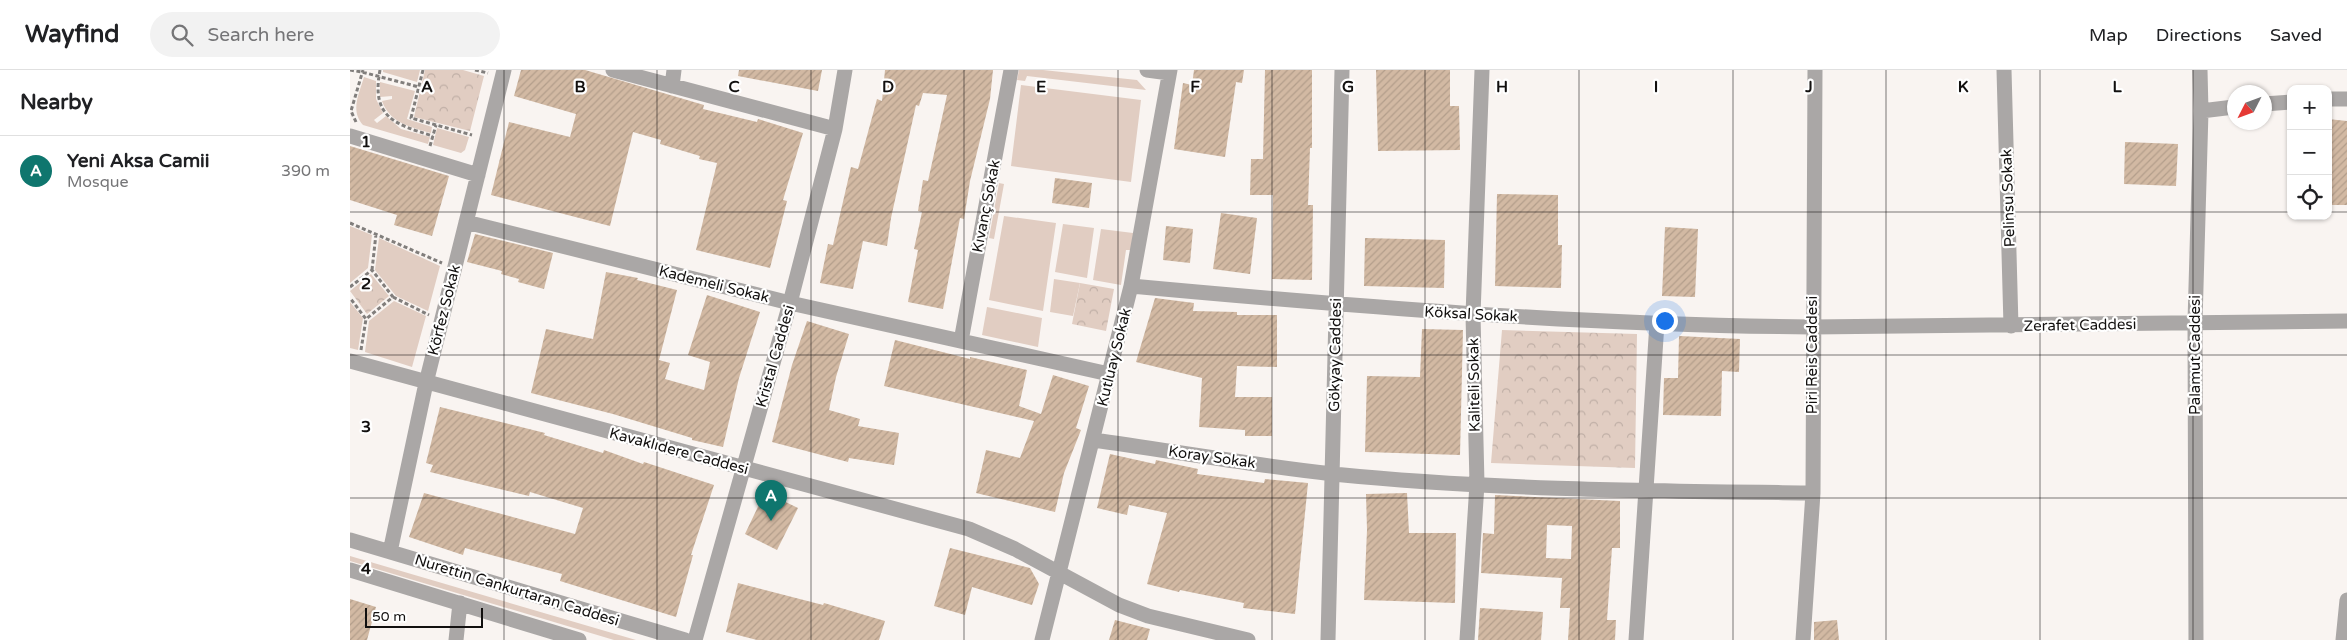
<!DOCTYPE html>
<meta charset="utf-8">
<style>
body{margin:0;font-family:"Varela Round",sans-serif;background:#f2f2f2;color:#202124}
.controls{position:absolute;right:15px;top:15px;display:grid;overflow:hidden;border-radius:10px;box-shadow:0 1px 4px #0004}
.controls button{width:45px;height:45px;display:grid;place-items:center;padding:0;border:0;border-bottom:1px solid #e0e0e0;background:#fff;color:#202124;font:25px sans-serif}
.compass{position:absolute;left:1877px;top:15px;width:45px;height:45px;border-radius:50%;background:#fff;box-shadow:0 1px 4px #0004;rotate:228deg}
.scale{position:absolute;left:15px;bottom:12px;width:118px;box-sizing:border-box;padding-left:5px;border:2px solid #12100f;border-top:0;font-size:14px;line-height:18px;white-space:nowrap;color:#12100f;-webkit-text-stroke:4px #fff;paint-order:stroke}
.you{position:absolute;left:1314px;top:250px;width:18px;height:18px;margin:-12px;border:4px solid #fff;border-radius:50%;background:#1a73e8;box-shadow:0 0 0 8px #1a73e833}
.badge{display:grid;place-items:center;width:32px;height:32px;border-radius:50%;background:#0f766e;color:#fff;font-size:16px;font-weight:700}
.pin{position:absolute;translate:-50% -41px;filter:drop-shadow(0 1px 2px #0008)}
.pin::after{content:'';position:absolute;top:26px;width:18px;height:15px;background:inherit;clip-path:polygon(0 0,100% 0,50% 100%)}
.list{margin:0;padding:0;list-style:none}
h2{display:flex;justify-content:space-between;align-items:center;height:65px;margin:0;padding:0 20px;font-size:21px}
h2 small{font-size:16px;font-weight:400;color:#757577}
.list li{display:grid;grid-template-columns:32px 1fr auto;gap:15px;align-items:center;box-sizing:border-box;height:70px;padding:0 20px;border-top:1px solid #e0e0e0}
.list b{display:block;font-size:19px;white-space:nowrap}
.list p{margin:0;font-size:16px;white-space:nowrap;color:#757577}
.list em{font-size:16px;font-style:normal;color:#757577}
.icon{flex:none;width:28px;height:28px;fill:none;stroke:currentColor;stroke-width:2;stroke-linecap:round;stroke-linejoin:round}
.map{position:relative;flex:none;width:1997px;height:570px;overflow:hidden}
header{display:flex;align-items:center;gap:30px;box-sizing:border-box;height:70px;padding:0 25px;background:#fff;border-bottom:1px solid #e0e0e0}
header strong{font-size:24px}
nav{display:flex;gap:28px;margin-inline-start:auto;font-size:18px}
.search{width:350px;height:45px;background:#f2f2f2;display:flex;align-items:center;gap:12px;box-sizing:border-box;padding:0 18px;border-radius:28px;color:#757577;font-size:19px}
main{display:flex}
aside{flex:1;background:#fff}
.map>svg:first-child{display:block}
.grass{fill:#e1cdc2}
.forest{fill:url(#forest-crowns)}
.building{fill:url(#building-hatch);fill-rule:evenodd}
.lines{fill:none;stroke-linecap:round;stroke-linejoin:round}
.path{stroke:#817e7c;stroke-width:3;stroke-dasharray:4 2.5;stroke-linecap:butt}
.minor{stroke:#aaa7a6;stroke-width:15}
.grid{fill:none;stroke:#12100f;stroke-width:1;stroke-opacity:0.55}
.labels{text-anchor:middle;stroke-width:4.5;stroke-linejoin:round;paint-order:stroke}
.street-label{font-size:15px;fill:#12100f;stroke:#fff}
.grid-label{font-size:16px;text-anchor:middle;font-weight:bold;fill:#12100f;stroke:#fff;stroke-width:4.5;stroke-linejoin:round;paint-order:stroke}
</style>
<header>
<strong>Wayfind</strong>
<div class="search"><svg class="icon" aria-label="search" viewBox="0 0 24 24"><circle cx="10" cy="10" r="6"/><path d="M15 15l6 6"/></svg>Search here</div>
<nav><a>Map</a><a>Directions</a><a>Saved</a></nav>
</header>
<main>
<aside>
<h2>Nearby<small></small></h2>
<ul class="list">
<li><span class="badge">A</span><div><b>Yeni Aksa Camii</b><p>Mosque</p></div><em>390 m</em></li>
</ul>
</aside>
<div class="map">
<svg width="1997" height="570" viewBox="0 0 1997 570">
<defs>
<pattern id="forest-crowns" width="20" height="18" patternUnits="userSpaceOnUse" patternTransform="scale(1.25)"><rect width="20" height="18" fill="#e1cdc2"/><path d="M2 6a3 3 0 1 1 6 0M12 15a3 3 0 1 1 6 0" fill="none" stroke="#c0afa6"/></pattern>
<pattern id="building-hatch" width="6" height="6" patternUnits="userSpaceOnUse" patternTransform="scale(1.25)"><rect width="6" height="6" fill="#d2b9a3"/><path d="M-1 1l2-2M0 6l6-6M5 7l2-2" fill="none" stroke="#b39e8b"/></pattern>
</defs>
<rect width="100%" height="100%" fill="#f9f4f1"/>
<path class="grass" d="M33,0H70L67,12L33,2Z
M669,0H693L787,10L796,20L677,6L675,11L667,10Z
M14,7L26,11V29L33,43L24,50L27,53L36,46L51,59L80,67L78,74L13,55C0,41 9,24 14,7Z
M30,12L65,21L57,49L82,57L81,63C60,57 40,53 32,31L42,29V26L30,27Z
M671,15L791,30L781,112L661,96Z
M87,58L119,67L115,80L111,83L83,75Z
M649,113L654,114L644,169L639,168Z
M654,146L706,153L693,241L639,230Z
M713,154L744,158L737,208L705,202Z
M0,156L22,165L18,198L0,213Z
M751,159L783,163L782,180H776L771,215L743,210Z
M29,168L90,196L78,241L46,226L25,200Z
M704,209L730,213L723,246L700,242Z
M44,231L76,246L62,297L15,282L19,251Z
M0,232L13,248L8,280L0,278Z
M637,237L692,248L688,277L632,265Z
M0,486L286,570H264L0,491Z"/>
<path class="forest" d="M75,0H113L134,6L120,61L64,47Z
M21,204L39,226L17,244L0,221Z
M730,213L764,219L756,261L722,254Z
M1152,260L1287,264L1285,398L1141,393Z"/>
<path class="building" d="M171,0H235L354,35L353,39L407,52L408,49L453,63L433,130L437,131L420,198L346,180L367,93L349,89L350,86L310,74L311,70L283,62L260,156L141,125L159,52L220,67L226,44L164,26Z
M389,0H472L468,21L388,6Z
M535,0H643L640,29L620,111L614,149L610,148L593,239L558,232L568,180L564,179L572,142L568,141L573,110L578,111L597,25L573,23L569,36L566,35L541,148L537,176L513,171L503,219L470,213L478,174L483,175L501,97L508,99L527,29L532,31Z
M844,0H894L892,13L886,12L875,87L824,79L833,13L842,15Z
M915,0H962V78H960L958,135H963L962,210L922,209L923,125H900L901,89H913Z
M1026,0H1100V36H1109L1110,80L1028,81Z
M1978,49L1997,51V135H1978Z
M1775,72L1828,74L1826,116L1774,114Z
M0,76L99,106L82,166L44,155L47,145L0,130Z
M705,108L742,113L739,138L702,133Z
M1147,124L1208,125V175H1212L1211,218L1145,216Z
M871,143L907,148L900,204L863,199Z
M816,156L843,159L840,193L813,190Z
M1315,157L1348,159L1345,227L1312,226Z
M125,164L203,183L194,219L168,212L169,209L151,204L152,201L117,192Z
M1015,168L1095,170L1094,218L1014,216Z
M256,202L288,208L287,210L327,220L309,290L320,293L315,309L354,320L360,292L338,285L357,225L410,242L389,308L373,377L342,370V368L263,344L181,323L196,259L243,269Z
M805,228L844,233L843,241L887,242V245H927V297L887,296L885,327H922V366H895V360L849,357L852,308L786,292Z
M457,251L499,264L486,307L479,340L510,349L508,356L549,363L544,395L499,388L498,392L422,372L442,295Z
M1072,259L1113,260L1110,385L1015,382L1017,306L1070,307Z
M1329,266L1390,269L1389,302L1372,301L1371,346L1313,345L1314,308H1328Z
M545,270L620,289V287L677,300L669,336L691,344L703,305L739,316L726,358L731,360L714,403L705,442L626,423L636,380L670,388L684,351L534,316Z
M90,337L195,363L194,365L253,383L254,380L293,394L294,392L364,415L341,485H343L326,547L210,511L212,504L115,478L113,485L59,467L74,423L225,464L233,438L180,422L179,426L80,402L83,395L76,393Z
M760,384L805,394L806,390L848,399L847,404L914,413L915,409L958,413L945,544L893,538L894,533L830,520L829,522L797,514L817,443L779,435L777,445L747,438Z
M415,422L448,438L427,480L395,464Z
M1057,423L1059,463H1106L1105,533L1014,530L1017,460L1016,424Z
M1145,425L1270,431V478H1262L1257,550H1266L1265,570H1218L1220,538H1210L1212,508L1131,503L1133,463L1144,464ZM1197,455L1222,456L1221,489L1196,488Z
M600,478L680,498L689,514L682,535L622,517L615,545L584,536Z
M388,513L473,535L474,533L535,551L529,570H407L376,562Z
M0,529L26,537L17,570H0Z
M1130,538L1193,542L1191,570H1128Z
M765,550L800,559L797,570H759Z
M1487,550L1489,570H1464V552Z"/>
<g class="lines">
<path class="path" d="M0,0L12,2L69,17
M30,0C21,47 44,54 83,66
M73,0L61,48L122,65
M125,0L138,3
M6,52L1,41L13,0
M80,76L86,55
M0,153L92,193
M22,200L26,164
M0,217L22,200L43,227L16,249L0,228
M43,227L79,245
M11,280L16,249"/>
<path class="minor" d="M263,0L485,59
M797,0L819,3
M1654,0L1661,256
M322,16L324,0
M1978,29H1997
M1914,34L1941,32
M1851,41L1884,37
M0,66L128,105
M116,152L440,233L759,304
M781,216C1008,237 1234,255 1462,257L1997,251
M611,271L661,0
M0,291L619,459L665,479L769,535L798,546L898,570
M743,370C822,381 902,395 983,404C1142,420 1303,421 1463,423
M0,470L335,570
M40,482L76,313L154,0
M0,500L229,570
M106,570L110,533
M345,570L440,233L485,59L495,0
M692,570L781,216L820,0
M978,570L992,0
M1117,570L1127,414L1123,245L1132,0
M1286,570L1307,253
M1453,570L1463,423L1465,0
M1846,570L1845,252L1851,41L1850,0
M1993,570L1997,530"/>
</g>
<path class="grid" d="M154,0V570M307,0V570M461,0V570M614,0V570M768,0V570M922,0V570M1075,0V570M1229,0V570M1383,0V570M1536,0V570M1690,0V570M1843,0V570M0,142H1941M1978,142H1997M0,285H1997M0,428H1997"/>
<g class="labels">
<g class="street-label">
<text transform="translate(1658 128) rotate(-92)" y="5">Pelinsu Sokak</text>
<text transform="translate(636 136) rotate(-79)" y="5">Kıvanç Sokak</text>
<text transform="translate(364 214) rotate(14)" y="5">Kademeli Sokak</text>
<text transform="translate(94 240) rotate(-76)" y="5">Körfez Sokak</text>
<text transform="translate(1121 244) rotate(3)" y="5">Köksal Sokak</text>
<text transform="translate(1730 255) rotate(-1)" y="5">Zerafet Caddesi</text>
<text transform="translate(985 285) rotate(-89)" y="5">Gökyay Caddesi</text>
<text transform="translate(1462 285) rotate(-90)" y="5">Piri Reis Caddesi</text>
<text transform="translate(1845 285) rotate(-90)" y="5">Palamut Caddesi</text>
<text transform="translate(425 286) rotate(-74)" y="5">Kristal Caddesi</text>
<text transform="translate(764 287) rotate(-76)" y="5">Kutluay Sokak</text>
<text transform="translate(1124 315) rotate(-91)" y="5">Kaliteli Sokak</text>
<text transform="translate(329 381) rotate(15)" y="5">Kavaklıdere Caddesi</text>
<text transform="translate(862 387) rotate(8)" y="5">Koray Sokak</text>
<text transform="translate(167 520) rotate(17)" y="5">Nurettin Cankurtaran Caddesi</text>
</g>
</g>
<g class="grid-label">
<text x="77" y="22">A</text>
<text x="230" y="22">B</text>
<text x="384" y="22">C</text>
<text x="538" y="22">D</text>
<text x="691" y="22">E</text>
<text x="845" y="22">F</text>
<text x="998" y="22">G</text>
<text x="1152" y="22">H</text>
<text x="1306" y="22">I</text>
<text x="1459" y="22">J</text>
<text x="1613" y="22">K</text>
<text x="1767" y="22">L</text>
<text x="16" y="77">1</text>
<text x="16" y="219">2</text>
<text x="16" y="362">3</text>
<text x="16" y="504">4</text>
</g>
</svg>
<div class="controls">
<button>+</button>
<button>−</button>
<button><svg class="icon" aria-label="locate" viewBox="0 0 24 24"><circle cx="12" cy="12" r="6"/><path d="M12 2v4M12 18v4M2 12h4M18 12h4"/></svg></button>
</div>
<svg class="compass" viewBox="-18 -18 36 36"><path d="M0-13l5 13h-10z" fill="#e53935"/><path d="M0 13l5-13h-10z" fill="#757577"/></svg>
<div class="scale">50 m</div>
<div class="you"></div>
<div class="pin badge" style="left:421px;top:451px">A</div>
</div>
</main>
